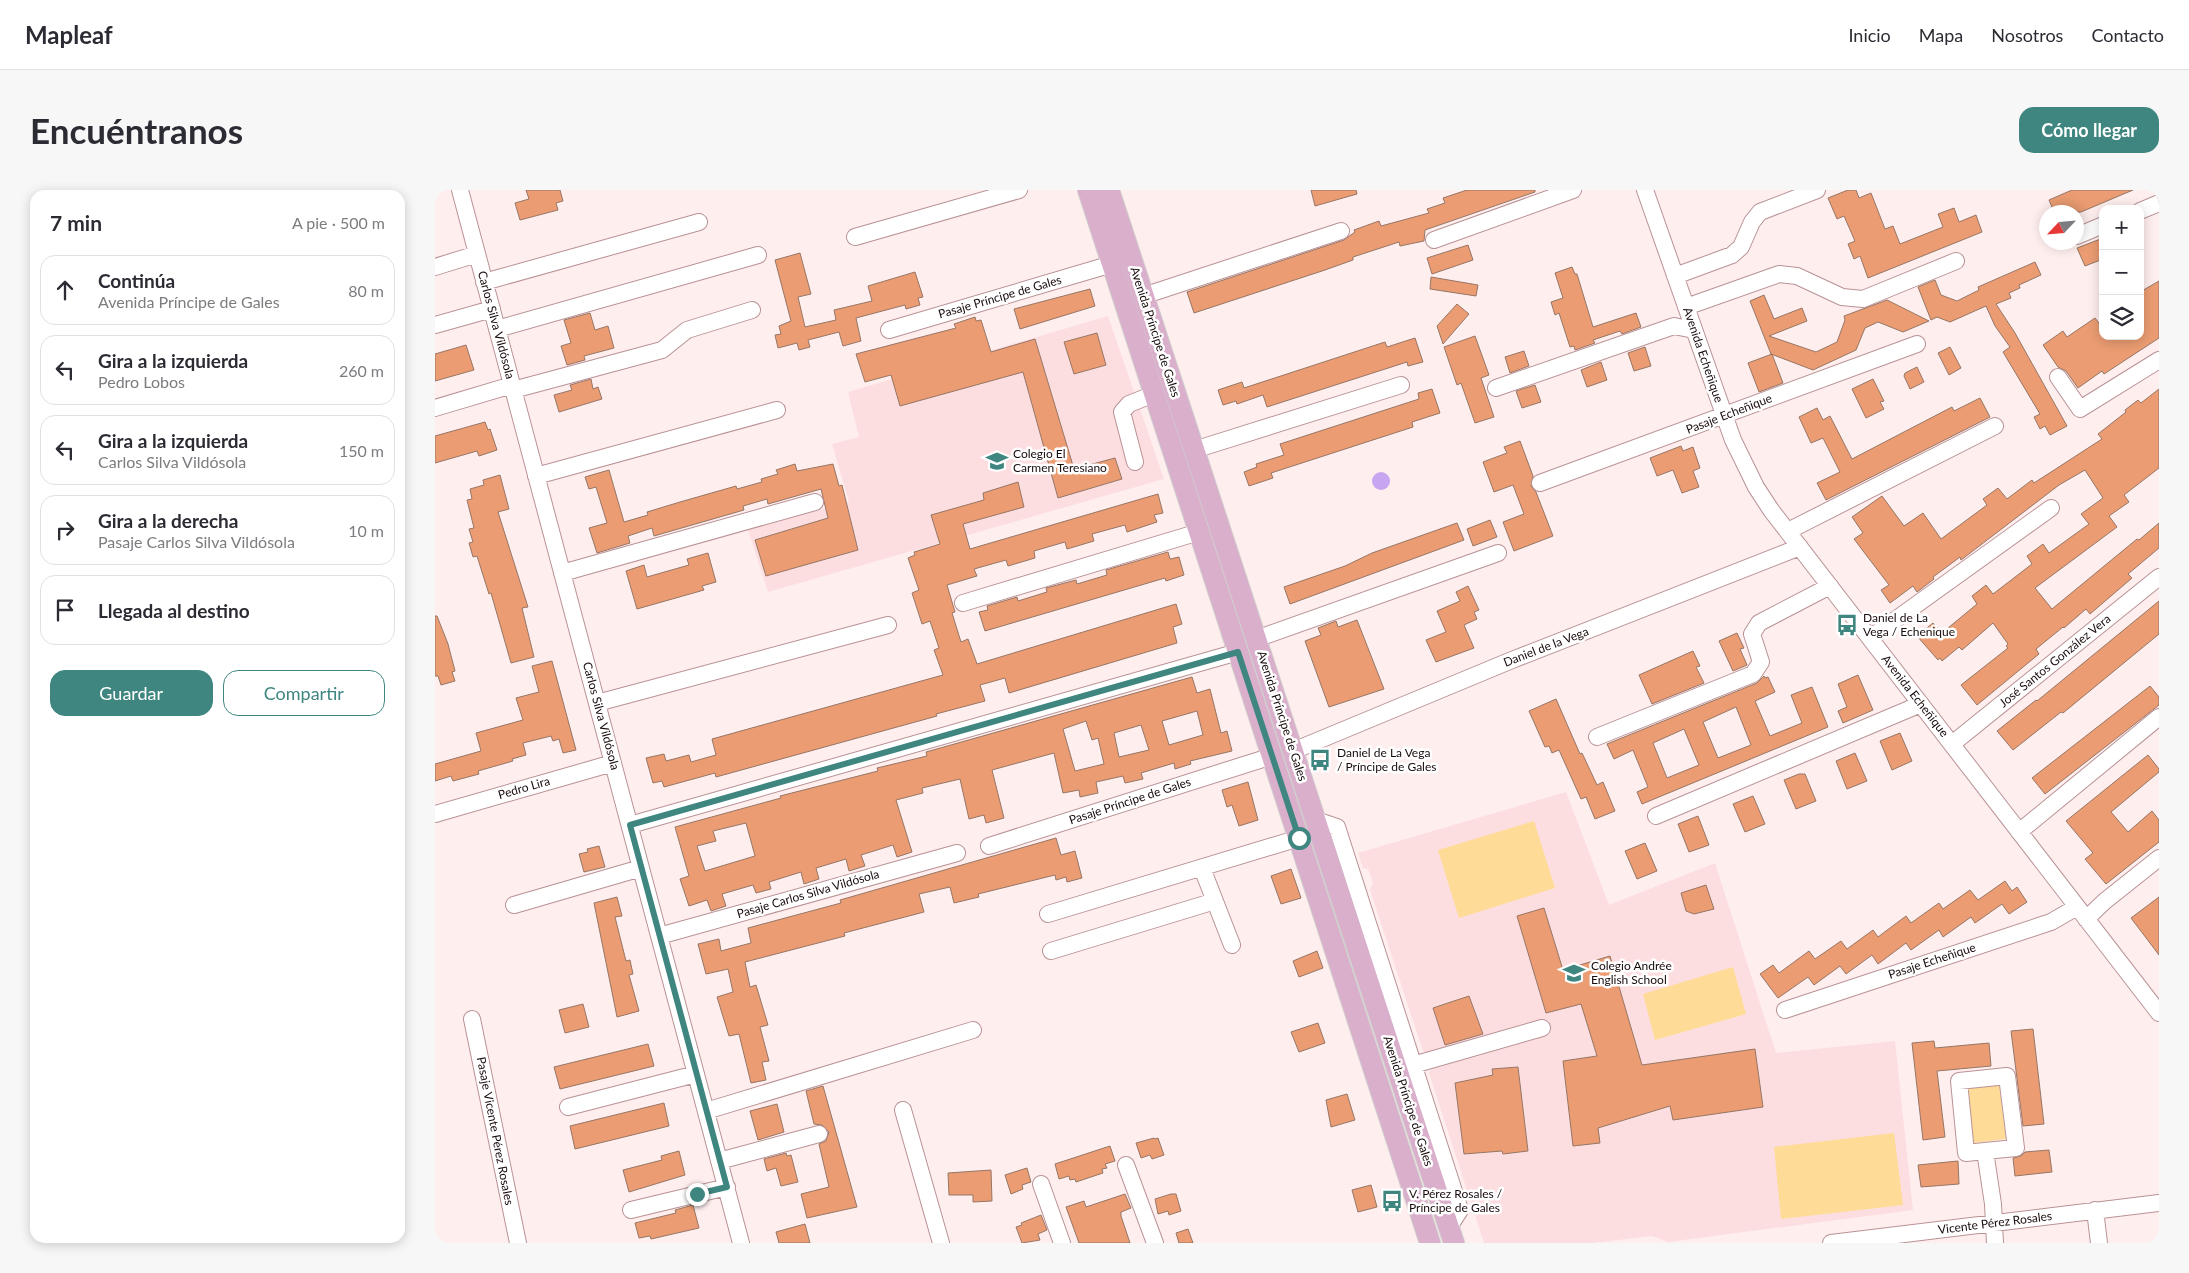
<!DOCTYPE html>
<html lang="es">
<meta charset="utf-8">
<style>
body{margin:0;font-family:Lato,sans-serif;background:#f7f7f7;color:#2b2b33}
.controls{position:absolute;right:15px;top:15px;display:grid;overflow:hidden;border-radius:10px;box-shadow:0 2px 12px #0003}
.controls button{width:45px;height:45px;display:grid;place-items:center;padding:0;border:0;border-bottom:1px solid #e1e1e2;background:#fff;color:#2b2b33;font:25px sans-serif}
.compass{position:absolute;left:1604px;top:15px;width:45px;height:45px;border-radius:50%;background:#fff;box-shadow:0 2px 12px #0003;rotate:244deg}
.stop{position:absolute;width:15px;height:15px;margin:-11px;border:4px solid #3f8680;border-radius:50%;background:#fff}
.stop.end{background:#3f8680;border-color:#fff;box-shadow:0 1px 5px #0008}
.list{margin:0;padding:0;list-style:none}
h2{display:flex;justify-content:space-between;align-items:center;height:65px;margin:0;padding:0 20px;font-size:21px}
h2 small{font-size:16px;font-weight:400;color:#7c7c81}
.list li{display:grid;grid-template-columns:32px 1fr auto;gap:15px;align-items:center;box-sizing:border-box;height:70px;margin:0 10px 10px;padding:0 10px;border:1px solid #e1e1e2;border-radius:15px}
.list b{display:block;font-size:19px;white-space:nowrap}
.list p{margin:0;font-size:16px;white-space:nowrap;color:#7c7c81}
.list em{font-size:16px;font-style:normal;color:#7c7c81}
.actions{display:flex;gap:10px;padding:15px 20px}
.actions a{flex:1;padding:11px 0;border:1px solid #3f8680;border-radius:15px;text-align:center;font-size:18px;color:#3f8680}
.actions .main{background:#3f8680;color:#fff}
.icon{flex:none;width:28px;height:28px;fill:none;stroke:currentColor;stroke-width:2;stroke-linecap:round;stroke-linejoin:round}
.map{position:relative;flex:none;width:1724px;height:1053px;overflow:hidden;border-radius:15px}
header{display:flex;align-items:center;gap:30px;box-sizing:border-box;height:70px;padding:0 25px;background:#fff;border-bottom:1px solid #e1e1e2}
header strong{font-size:24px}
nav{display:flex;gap:28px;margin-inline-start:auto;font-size:18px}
.intro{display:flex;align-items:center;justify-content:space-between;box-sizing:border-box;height:120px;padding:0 30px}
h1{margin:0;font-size:35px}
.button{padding:12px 22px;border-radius:15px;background:#3f8680;color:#fff;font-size:18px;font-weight:700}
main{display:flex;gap:30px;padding:0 30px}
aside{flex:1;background:#fff;border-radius:15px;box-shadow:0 2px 12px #0003}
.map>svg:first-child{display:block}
.built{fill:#fddee0}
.green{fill:#fedb96}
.water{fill:#c7a5f0}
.building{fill:#eb9c72;stroke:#967666;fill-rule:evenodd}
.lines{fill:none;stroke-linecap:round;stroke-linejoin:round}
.minor-casing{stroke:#b99295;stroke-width:18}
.major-casing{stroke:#d1cece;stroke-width:22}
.minor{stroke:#fff;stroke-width:16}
.major{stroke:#d9afcb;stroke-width:20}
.route{stroke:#3f8680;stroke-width:6}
.labels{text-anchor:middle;stroke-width:5;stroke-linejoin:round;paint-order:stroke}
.street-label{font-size:12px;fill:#180b0c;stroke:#fff}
.poi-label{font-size:12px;fill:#180b0c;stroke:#fff;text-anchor:start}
</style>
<header>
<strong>Mapleaf</strong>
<nav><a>Inicio</a><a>Mapa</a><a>Nosotros</a><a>Contacto</a></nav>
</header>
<div class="intro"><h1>Encuéntranos</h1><a class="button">Cómo llegar</a></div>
<main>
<aside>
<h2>7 min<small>A pie · 500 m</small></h2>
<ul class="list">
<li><svg class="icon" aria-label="ahead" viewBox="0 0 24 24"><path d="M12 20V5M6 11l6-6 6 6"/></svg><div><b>Continúa</b><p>Avenida Príncipe de Gales</p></div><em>80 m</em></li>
<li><svg class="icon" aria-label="left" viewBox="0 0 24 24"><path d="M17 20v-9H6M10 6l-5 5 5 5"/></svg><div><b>Gira a la izquierda</b><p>Pedro Lobos</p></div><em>260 m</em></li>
<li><svg class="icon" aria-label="left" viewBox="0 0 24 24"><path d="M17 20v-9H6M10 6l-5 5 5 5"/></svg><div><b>Gira a la izquierda</b><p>Carlos Silva Vildósola</p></div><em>150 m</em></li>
<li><svg class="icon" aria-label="right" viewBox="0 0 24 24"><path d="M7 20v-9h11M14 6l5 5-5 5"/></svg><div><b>Gira a la derecha</b><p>Pasaje Carlos Silva Vildósola</p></div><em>10 m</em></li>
<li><svg class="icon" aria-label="arrive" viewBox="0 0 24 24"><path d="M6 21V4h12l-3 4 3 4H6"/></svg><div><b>Llegada al destino</b></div></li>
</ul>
<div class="actions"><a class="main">Guardar</a><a>Compartir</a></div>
</aside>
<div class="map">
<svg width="1724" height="1053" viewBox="0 0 1724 1053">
<rect width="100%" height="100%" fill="#fee"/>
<path class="built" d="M673,126L729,289L333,402L313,340L414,312L397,254L424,247L413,202Z
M1131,602L1174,715L1280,673L1341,863L1460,851L1478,1020L1233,1052L1217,1046L1158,1053H1049L994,883L998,877L994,864L988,861L935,700L938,693L933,679L928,678L923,663Z"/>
<path class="green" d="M1099,631L1120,698L1024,728L1003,660Z
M1298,777L1311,824L1220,850L1208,804Z
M1564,893L1571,949L1538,953L1531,897Z
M1459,943L1468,1015L1346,1029L1339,957Z"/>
<path class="water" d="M937 291a9 9 0 1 1 18 0a9 9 0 1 1-18 0Z"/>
<path class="building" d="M91,0H125L128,11L121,13L123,20L85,30L80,13L94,9Z
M876,0H921L922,4L880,16Z
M1032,0H1100V2L990,40L989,51L965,56L964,52L918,67V70L890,80L759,123L752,102L909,50L920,42L919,40L944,31L946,36L994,23L992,19L1010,13L1008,8Z
M1413,0H1421L1424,8L1436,3L1450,39L1458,36L1465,54L1508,37L1503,24L1519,18L1524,32L1541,25L1547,42L1433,88L1425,66L1419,69L1413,54L1420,51L1409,26L1402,29L1393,8Z
M1637,0H1698L1646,22H1619L1614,10Z
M1668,48V69L1650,76L1642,58Z
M1033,55L1038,70L997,84L992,68Z
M365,63L376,104L363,107L370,137L401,130L399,120L437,111L433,96L480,82L488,107L483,108L485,115L471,119L470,115L421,128L426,151L408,156L404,142L373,150L375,157L364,160L362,153L343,158L340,145L346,144L344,136L356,131L340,70Z
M1600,72L1606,85L1584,95L1585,98L1574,103L1576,108L1561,114L1580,143L1632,236L1615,245L1610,236L1605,239L1599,227L1605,224L1568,162L1575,157L1560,136L1551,116L1515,132L1502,127L1496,130L1483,97L1500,90L1506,105L1522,111L1544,100L1543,97Z
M1137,77L1140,84H1142L1158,137L1201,123L1206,137L1187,144L1185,141L1158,150L1160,153L1140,160L1139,156L1135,157L1124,123L1120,125L1116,112L1128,108L1120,83Z
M996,87L1043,95L1041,106L995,99Z
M1724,91V148L1669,184L1667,181L1643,198L1631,181L1623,177L1608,155L1628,141L1632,147L1660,128L1668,138V146H1705V102Z
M655,99L660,116L585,139L579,119Z
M1329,105L1339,129L1367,118L1372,131L1334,146L1381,162L1402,152L1410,130L1409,126L1452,110L1494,131L1468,142L1443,132L1430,138L1421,160L1378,180L1336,164L1315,111Z
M1022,114L1034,124L1008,154L1002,136Z
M155,123L160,140L173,136L179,158L149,166L150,170L132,175L126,156L136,153L129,130Z
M540,127L541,131L546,130L556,162L600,149L639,279L680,268L687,289L623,308L588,182L465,216L456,185L430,192L421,164L521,138L519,134Z
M662,143L671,175L639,184L629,152Z
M1040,146L1054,185L1046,188L1059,227L1040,233L1026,193L1022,195L1009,157Z
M980,148L988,172L973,176L972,172L832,217L828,205L802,214L801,211L788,215L783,200L807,192L809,198L950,152L952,157Z
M31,155L39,180L0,191V164Z
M1210,157L1216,176L1199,181L1193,163Z
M1515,157L1526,178L1514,185L1503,163Z
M1089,161L1094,176L1075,183L1070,167Z
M1337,164L1348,193L1324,202L1313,173Z
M1166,172L1172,190L1152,197L1146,180Z
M1482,177L1489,192L1475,199L1469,186L1470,183Z
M156,189L158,199L163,197L167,209L124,222L119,205L137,200L135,195Z
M1438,189L1449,211L1445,212L1449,219L1431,228L1417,199Z
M1100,195L1106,212L1087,218L1081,201Z
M997,199L1005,223L977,232L978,237L836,283L838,288L814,296L809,282L822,277L821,274L849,265L845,254L984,209L983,203Z
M1724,199V278L1689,305L1694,312L1674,326L1682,337L1600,398L1617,419L1702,349L1704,350L1724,333V358L1693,384L1697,388L1655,424L1651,419L1629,438L1628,437L1601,459L1604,464L1542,515L1526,495L1573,458L1571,456L1573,454L1558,433L1527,460L1524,457L1507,471L1505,468L1503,470L1482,446L1498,433L1507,443L1542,414L1537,406L1551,395L1558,404L1597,374L1592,366L1608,354L1614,363L1654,334L1646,324L1668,308L1650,280L1624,295L1526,370L1525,367L1498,387L1499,389L1482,402L1478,396L1455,413L1446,400L1454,395L1419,349L1428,343L1417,327L1447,306L1469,336L1488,323L1506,349L1552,315L1548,309L1563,298L1572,309L1597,290L1599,293L1667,249L1663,244L1691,222L1690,220L1703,210L1706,213Z
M1545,208L1555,227L1391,310L1382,293L1405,282L1388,248L1376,253L1364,227L1382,218L1388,230L1395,226L1417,269L1517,217L1519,221Z
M50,232L53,240L55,239L62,260L44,266L42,261L0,273V246Z
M1085,251L1098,286L1096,296L1101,302L1118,346L1079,361L1068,332L1089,324L1078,295L1059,302L1048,272L1072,263L1069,257Z
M1246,256L1248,261L1258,257L1265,278L1258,281L1264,297L1247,303L1238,280L1222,286L1215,268Z
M360,274L362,281L398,274L404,296L407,295L423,360L331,386L320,350L393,328L386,299L333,314L332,309L308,316L309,320L219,346L217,338L193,346L195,353L162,363L154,338L172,333L161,297L154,299L150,287L174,280L189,332L213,325L212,322L245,312L301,296L302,299L327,292L326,289L343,284L341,280Z
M65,285L74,319L63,322L93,417L87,418L99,467L76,473L56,403L54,404L42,366L38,367L34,353L38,352L34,339L39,338L32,310L37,309L35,299L49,295L48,290Z
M583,292L589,317L528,334L535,359L723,304L728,323L719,325L722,332L692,342L690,335L657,344L659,351L632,359L630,352L599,361L600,368L573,376L571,370L539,379L542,386L512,395L520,422L517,423L526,452L533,449L542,474L741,414L747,434L738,437L742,453L574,503L570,488L545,495L550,511L501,524L502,526L281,587L280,583L229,597L227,591L218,593L211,568L229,564L231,571L254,565L256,572L281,565L277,549L508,485L499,460L504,458L495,431L487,434L477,403L484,400L473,368L480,365L479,362L505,354L496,325L549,310L548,303Z
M1055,330L1062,347L1038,356L1032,339Z
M1022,333L1029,350L855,414L849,397L910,376L937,363Z
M733,362L735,369L744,367L749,385L731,391L730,388L550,441L544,422L553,420L552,416L582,407L583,411L612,402L611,398L641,390L642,394L672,385L671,380Z
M273,363L281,392L267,396L269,400L202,419L191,381L209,375L212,387L254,375L252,369Z
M1033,396L1044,420L1039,422L1042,429L1029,435L1039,458L1001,472L991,450L1011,442L1002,421L1025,411L1021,402Z
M1724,411V444L1628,523L1626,522L1578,560L1562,541L1601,510L1602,511Z
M0,426H2L13,454L20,481L17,482L20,491L6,495L3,486H0Z
M922,430L949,499L894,517L870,451L886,445L883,438L901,431L903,437Z
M1302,443L1309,458L1305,459L1312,475L1298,481L1284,451Z
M1258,461L1265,476L1261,477L1269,493L1217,514L1204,485Z
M117,471L141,560L128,563L124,549L118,551L116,546L88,553L91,565L77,569L78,571L43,581L44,584L18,591L16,586L0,591V574L46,561L41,543L88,530L81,508L104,502L97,476Z
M1423,485L1438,520L1408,533L1403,521L1412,517L1403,494Z
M1329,486L1330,488L1333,487L1340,502L1320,511L1335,546L1367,533L1356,505L1377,497L1393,537L1207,614L1202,602L1213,597L1198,560L1179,569L1172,554L1322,493ZM1301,517L1316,555L1283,568L1268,532ZM1249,539L1264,575L1232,588L1218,553Z
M757,487L762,503L775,499L786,543L792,541L797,561L755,571L756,574L740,579L739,573L706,583L708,589L690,593L688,586L661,592L663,603L645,607L644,600L628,603L619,563L557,580L569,628L551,633L549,625L534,629L525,589L487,598L488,603L461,610L477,662L462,667L458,655L426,665L430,676L414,681L411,669L381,678L384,689L369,694L366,682L334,692L336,699L321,703L318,695L287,704L291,716L276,721L272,710L254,716L245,689L254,686L240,637L346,608L345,606L443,581L442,578L492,566L491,562ZM762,521L768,545L734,555L727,531ZM651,531L657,550L663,548L669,574L640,581L628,539ZM706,535L714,560L684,567L679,543ZM311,633L320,666L270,681L262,656L281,651L278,641Z
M1715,496L1724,507V515L1610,604L1597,588Z
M1121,509L1145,564L1147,563L1162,595L1168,592L1180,621L1160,629L1151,607L1146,609L1124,560L1117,563L1114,556L1110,557L1094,521Z
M1465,543L1477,571L1457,580L1445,551Z
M1420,563L1432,591L1412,599L1401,571Z
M1713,565L1724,579V582L1676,622L1693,642L1717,621L1724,630V652L1671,694L1650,669L1658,663L1631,631Z
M1364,584H1370L1381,611L1361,619L1349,590Z
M813,592L823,630L804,636L797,615L792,617L787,600Z
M1318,606L1330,634L1310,642L1298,614Z
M1263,626L1274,655L1254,662L1243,634Z
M621,648L626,665L640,661L647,688L632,692L631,687L621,690L620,685L543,704L544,707L519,713L515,697L484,704L489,722L409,743L410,746L310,772L315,797L321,795L333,835L325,837L334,871L327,872L331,890L316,893L304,844L294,846L282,807L298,802L293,779L271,784L263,754L284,749L286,761L316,753L313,738L406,713L405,710Z
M1210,653L1222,681L1202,689L1190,661Z
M164,656L170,677L149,682L144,664L153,662L152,659Z
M856,679L866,708L846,714L836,686Z
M1570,691L1577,701L1582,697L1592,712L1574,724L1567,714L1540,733L1536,727L1508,747L1504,740L1476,760L1471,753L1443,774L1437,765L1411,784L1405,776L1379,795L1373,787L1343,808L1325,784L1338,775L1344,783L1374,761L1380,769L1406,751L1412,759L1438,740L1443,747L1471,726L1476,733L1504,713L1508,719L1535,700L1543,710Z
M1271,695L1279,719L1259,724L1251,721L1246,703Z
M182,707L187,726L180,727L191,771L195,770L198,784L194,785L204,821L182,827L159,713Z
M1724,707V765L1696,728Z
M1109,718L1128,780L1175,766L1207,875L1320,859L1328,917L1238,930L1235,916L1163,938L1165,953L1138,956L1128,871L1162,866L1146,814L1111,823L1082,726Z
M882,761L888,778L864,787L858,771Z
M1034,806L1048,844L1010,855L998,818Z
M148,814L154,837L130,843L124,820Z
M883,833L890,853L864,862L856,842Z
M1598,839L1609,934L1588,936L1576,841Z
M1499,851L1500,858L1554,853L1556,876L1502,881L1510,947L1488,950L1477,853Z
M213,854L219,876L125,899L119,877Z
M1083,877L1093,961L1068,964L1067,961L1029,964L1020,893L1058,885L1057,879Z
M388,896L422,1017L372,1028L366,1004L394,997L384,954L391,951L394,942L387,935L379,934L371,901Z
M912,904L920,930L896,937L891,910Z
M229,913L234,936L140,959L135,936Z
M342,914L349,942L323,950L315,921Z
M719,948L720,949L723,948L729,965L717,969L715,965L706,968L701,953Z
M675,956L680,971L670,974L672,978L667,979L668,983L641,992L640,989L635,990L634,986L624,989L620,974Z
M1614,960L1617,982L1580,986L1578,968L1586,966L1590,962Z
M244,961L250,985L194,1002L188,980L227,970L226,966Z
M351,963L352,966L356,965L363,992L346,996L341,978L332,981L329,969Z
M1523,971L1524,994L1486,997L1483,975Z
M592,978L596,992L587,995L588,999L576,1004L570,985Z
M556,980L557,1011L538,1012V1005H514L513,983Z
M936,995L942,1017L923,1022L917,1000Z
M690,1004L696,1018L686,1022V1026L695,1053H644L631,1017L649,1011L651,1017Z
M736,1004H741L746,1021L734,1025L733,1021L723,1024L720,1009Z
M258,1015L264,1038L216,1049L215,1046L204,1048L200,1033L241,1023L240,1020Z
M606,1025L612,1040L603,1044L605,1050L587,1053L581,1037L587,1035L586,1033Z
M370,1034L375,1053H344L341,1042Z
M753,1039L758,1053H744L741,1043Z"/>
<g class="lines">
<g class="minor-casing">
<path id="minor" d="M25,0L306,1053
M1210,0L1298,250L1321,297L1336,320L1724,823
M1705,21L1724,13
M1642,46L1668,35
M420,47L584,0
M999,50L1138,0
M0,77L42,64
M1240,86L1297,65L1306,57L1317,32L1325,22L1382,0
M49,92L264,32
M708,106L906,41
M1251,117L1344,84L1362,86L1407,107L1428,109L1521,71
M0,135L57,119
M62,139L323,65
M454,140L677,74
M1623,187L1645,219L1724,170
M1061,198L1239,136L1259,140
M78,200L227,160L252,140L317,120
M0,218L77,195
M759,260L966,195
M700,272L687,222L694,214L719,204
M101,286L342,220
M1105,293L1482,154
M1353,341L1560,236
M127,383L380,312
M528,413L764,342
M1435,448L1616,318
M821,449L1063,363
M162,513L453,435
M1162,547L1318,484L1326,472L1317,444L1324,433L1395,396
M1517,554L1724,387
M858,561L1077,470L1365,357
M0,624L178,573
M1221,626L1486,514
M881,630L902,637L1025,1020L1014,1037
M195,635L803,462
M1584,642L1724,527
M554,656L837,566
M767,678L797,755
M79,715L206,678
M613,724L864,648
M1651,729L1670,711L1724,668
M224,746L522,663
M616,761L780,711
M1350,820L1616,732L1642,717
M37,829L83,1053
M978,875L1107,838
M133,917L261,884
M468,920L506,1053
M271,921L538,840
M1550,961L1581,958L1572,886L1524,891L1531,963L1550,961L1558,1014L1560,1053
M284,971L384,944
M691,975L720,1053
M606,994L627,1053
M196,1020L292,997
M1660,1020L1664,1053
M1396,1053L1724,1013"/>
</g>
<g class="major-casing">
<path id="major" d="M653,0L995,1053
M674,0L1019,1053"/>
</g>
<use href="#minor" class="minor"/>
<use href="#major" class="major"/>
</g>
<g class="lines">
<path class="route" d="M262,1004L292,997L195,635L803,462L864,648"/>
</g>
<defs>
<g id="school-bare" transform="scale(1.725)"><path d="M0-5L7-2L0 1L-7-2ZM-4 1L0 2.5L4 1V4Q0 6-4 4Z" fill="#3f8680" stroke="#fff" stroke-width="2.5" paint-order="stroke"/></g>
<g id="bus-bare" transform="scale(1.725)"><path d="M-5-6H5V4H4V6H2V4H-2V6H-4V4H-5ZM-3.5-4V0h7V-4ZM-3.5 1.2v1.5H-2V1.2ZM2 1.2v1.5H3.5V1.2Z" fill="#3f8680" stroke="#fff" stroke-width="2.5" paint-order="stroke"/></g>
</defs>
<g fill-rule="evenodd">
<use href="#school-bare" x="562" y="271"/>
<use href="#bus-bare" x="1412" y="435"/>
<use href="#bus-bare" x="885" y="570"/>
<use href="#school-bare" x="1139" y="783"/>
<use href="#bus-bare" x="957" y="1011"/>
</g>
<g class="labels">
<g class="street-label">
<text transform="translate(565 107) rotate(-16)" y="4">Pasaje Príncipe de Gales</text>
<text transform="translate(61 135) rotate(75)" y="4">Carlos Silva Vildósola</text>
<text transform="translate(720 142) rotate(72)" y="4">Avenida Príncipe de Gales</text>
<text transform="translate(1268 165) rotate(71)" y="4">Avenida Echeñique</text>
<text transform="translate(1294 224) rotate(-21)" y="4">Pasaje Echeñique</text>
<text transform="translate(1111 457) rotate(-21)" y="4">Daniel de la Vega</text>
<text transform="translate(1620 471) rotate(-39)" y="4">José Santos González Vera</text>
<text transform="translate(1480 506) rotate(52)" y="4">Avenida Echeñique</text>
<text transform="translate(166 526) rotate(75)" y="4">Carlos Silva Vildósola</text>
<text transform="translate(847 526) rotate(72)" y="4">Avenida Príncipe de Gales</text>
<text transform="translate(89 598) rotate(-16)" y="4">Pedro Lira</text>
<text transform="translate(695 611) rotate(-18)" y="4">Pasaje Príncipe de Gales</text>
<text transform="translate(373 704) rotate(-16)" y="4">Pasaje Carlos Silva Vildósola</text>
<text transform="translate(1497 771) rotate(-18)" y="4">Pasaje Echeñique</text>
<text transform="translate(973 911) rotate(72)" y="4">Avenida Príncipe de Gales</text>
<text transform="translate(60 941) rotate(79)" y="4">Pasaje Vicente Pérez Rosales</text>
<text transform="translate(1560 1033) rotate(-7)" y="4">Vicente Pérez Rosales</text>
</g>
<g class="poi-label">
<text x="578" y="268">Colegio El<tspan x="578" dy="14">Carmen Teresiano</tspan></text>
<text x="1428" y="432">Daniel de La<tspan x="1428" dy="14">Vega / Echenique</tspan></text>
<text x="902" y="567">Daniel de La Vega<tspan x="902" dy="14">/ Príncipe de Gales</tspan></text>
<text x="1156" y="780">Colegio Andrée<tspan x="1156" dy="14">English School</tspan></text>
<text x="974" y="1008">V. Pérez Rosales /<tspan x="974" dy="14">Príncipe de Gales</tspan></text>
</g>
</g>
</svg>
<div class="controls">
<button>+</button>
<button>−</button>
<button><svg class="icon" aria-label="layers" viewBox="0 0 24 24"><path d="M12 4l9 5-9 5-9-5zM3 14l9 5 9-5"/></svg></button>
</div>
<svg class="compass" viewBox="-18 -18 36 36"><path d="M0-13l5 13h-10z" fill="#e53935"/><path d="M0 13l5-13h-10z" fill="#7c7c81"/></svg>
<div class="stop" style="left:864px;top:648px"></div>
<div class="stop end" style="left:262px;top:1004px"></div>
</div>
</main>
